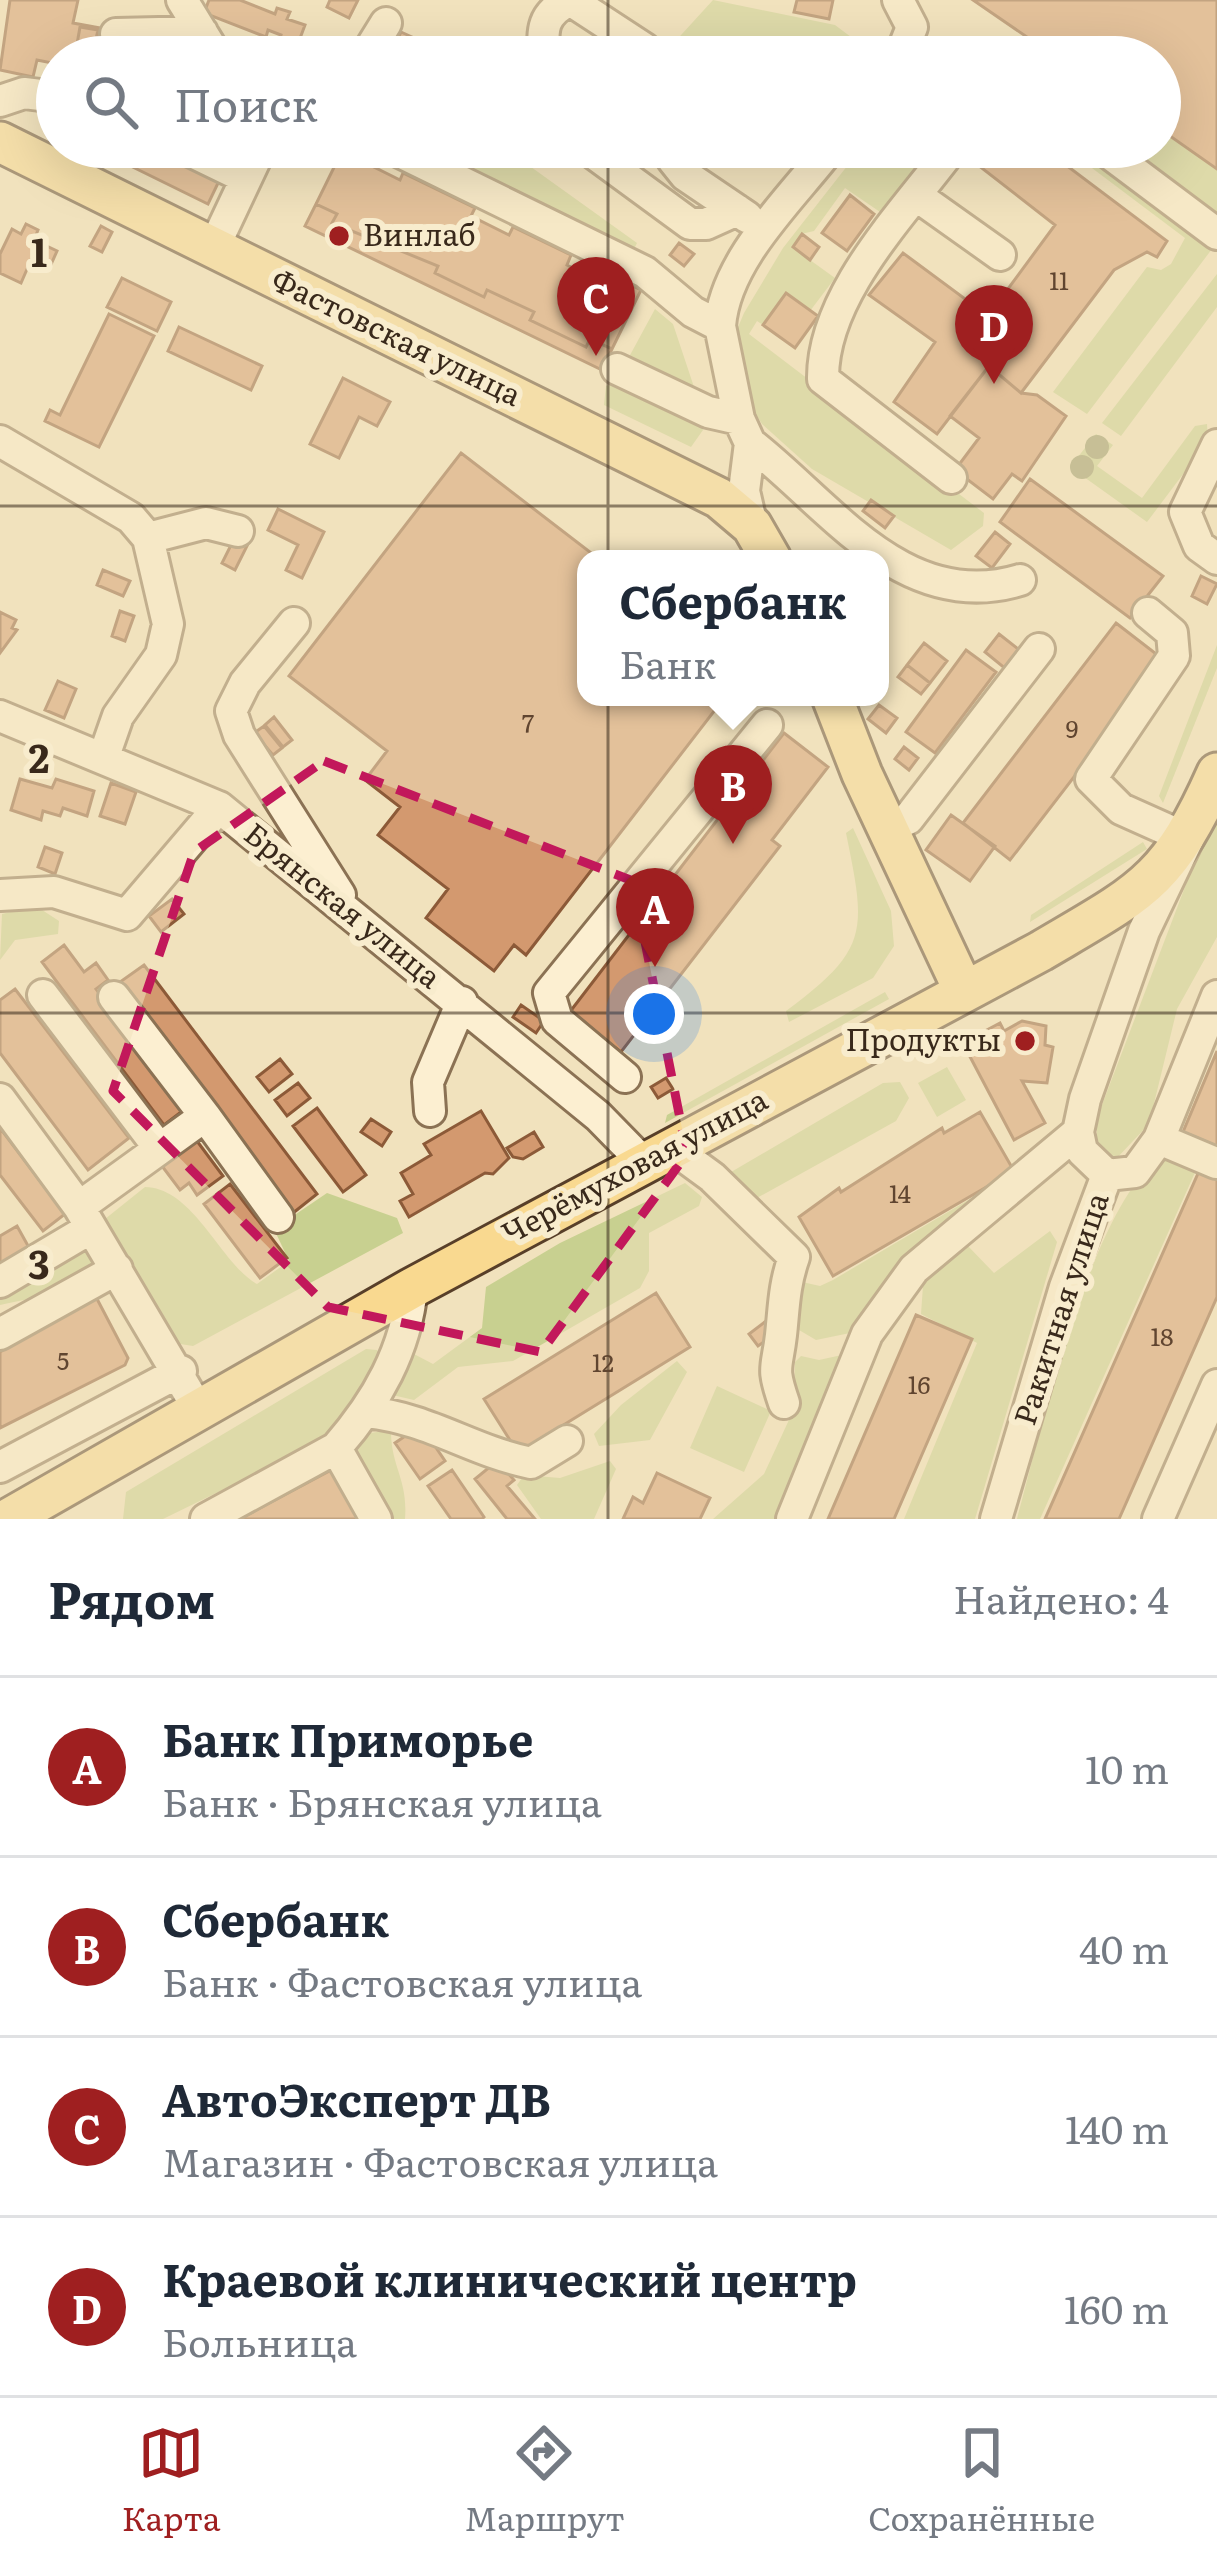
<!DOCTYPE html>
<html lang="ru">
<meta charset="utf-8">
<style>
body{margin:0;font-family:Literata,serif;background:#f2f2f3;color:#1f2937}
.you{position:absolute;left:654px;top:1014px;width:42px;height:42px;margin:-30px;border:9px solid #fff;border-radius:50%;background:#1a73e8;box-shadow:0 0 0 18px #1a73e833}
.badge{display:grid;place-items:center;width:78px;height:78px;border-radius:50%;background:#9f1f20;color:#fff;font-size:39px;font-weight:700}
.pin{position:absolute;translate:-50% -99px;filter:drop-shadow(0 3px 6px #0008)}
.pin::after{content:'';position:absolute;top:63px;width:42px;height:36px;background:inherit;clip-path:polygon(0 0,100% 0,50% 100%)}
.popup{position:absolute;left:577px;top:550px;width:312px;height:156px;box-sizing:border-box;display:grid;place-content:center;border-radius:24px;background:#fff;filter:drop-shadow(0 3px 9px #0005);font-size:39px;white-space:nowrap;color:#747a83}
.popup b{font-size:45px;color:#1f2937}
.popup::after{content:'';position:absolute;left:50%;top:100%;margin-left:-24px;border:24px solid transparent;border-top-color:#fff}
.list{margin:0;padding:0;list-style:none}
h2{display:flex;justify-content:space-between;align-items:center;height:156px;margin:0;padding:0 48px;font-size:51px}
h2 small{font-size:39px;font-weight:400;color:#747a83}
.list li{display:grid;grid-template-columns:78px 1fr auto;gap:36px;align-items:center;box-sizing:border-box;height:180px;padding:0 48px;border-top:3px solid #e0e1e3}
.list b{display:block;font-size:45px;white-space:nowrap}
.list p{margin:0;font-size:39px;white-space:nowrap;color:#747a83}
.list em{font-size:39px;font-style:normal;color:#747a83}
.icon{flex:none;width:66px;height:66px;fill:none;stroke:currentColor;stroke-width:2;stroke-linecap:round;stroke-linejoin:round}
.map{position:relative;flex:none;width:1217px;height:1519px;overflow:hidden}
.search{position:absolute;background:#fff;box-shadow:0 12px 48px #0002;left:36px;right:36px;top:36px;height:132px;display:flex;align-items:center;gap:30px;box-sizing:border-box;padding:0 42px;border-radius:66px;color:#747a83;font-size:45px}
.sheet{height:876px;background:#fff}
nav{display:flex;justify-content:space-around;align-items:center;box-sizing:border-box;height:168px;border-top:3px solid #e0e1e3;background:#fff;font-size:33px;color:#747a83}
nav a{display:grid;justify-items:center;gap:6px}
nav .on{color:#9f1f20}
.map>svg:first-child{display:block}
.green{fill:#c8d090}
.building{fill:#d3996f;stroke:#8c5a38;stroke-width:3}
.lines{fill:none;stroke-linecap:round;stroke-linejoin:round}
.minor-casing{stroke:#8b7254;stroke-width:36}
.major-casing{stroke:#583f29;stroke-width:45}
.minor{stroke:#fcefd1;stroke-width:30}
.major{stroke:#f9d990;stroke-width:39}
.tree{fill:#959666}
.marked{fill:none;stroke:#c2185b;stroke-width:9;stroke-dasharray:24 15;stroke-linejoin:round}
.grid{fill:none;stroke:#39291b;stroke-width:3;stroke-opacity:0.55}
.poi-dot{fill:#9f1f20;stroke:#f8eccd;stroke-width:4.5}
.labels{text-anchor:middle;stroke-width:12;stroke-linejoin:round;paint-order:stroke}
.number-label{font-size:24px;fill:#604530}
.poi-label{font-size:30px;fill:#39291b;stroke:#f8eccd;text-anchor:start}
.street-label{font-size:30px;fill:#39291b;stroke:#f8eccd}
.grid-label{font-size:39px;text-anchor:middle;font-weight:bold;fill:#39291b;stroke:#f8eccd;stroke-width:12;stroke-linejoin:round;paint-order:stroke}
</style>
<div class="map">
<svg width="1217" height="1519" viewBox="0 0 1217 1519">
<rect width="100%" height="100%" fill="#f1e2bd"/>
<path class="green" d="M713,0L835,25L851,37L836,51L715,49L698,57H661Z
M1160,129L1217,169V221L1114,147H1160Z
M439,147H503L637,243L628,261L432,161Z
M862,147H931L883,214L845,188L814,231L801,234L792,247L835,278L810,311L763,325L757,321L749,334L984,513L983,526L951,550L812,469L762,424L747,401L736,332L744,313L783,248Z
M1064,147H1088L1215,245L1087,414L1053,392L1147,267L1161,270L1171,264L1185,238Z
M1217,274V307L1121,436L1102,423Z
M655,309L673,324L695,390L632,364L629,357Z
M616,382L698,421L703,430L691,447L604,405L606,386Z
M1207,424L1208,441L1147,522L1070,467L1096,434L1113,445L1097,466L1142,498L1195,426Z
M1217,645V668L1163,803L1159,796Z
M1217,803V937L1177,1009L1149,1124L1116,1159L1097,1149V1118Z
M853,828L891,911L894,946L873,978L789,1022L786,1011C870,949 866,931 846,833Z
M1143,842L1147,849L1030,922L1031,915Z
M36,906L59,921L58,934L15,940L0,960L2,914Z
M885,992L889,999L665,1123L667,1115Z
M947,1067L966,1100L937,1117L918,1083Z
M900,1082L909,1098L896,1121L755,1199L726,1175L883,1083Z
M1165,1153L1197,1168L1040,1519H1017C1041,1432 1091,1202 1165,1153Z
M1002,1180L850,1333L816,1340L794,1327L802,1282L820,1286L833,1280Z
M685,1183L702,1197L699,1206L649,1233V1271L640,1288L513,1361L458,1367L414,1400L388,1394L412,1353L433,1364L482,1328L486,1287L560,1243Z
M145,1187C194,1188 221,1264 257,1284L289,1261L274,1229L327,1193L397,1218L403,1233L193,1346L174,1343L100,1223Z
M1050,1231L1057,1242L975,1519H904L977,1343L921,1314L924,1272L966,1244L994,1273Z
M90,1245L100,1261C80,1295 33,1297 0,1305V1287Z
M366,1349L377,1350L382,1358L329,1438L163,1519H123L126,1492Z
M851,1353L781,1519H713L764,1474L794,1409L795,1362L801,1356L819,1360Z
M677,1361L687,1372L650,1440L599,1446L594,1434L621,1405Z
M717,1386L771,1411L744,1472L690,1448Z
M383,1431L391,1434C392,1468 408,1480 405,1519H385L354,1457L364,1434Z
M610,1461L616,1469L594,1519H541L517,1485L524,1475L560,1478Z"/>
<path class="building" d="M10,0H78L73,23L100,28L94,57H57V64L37,60L33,77L0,70Z
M209,0H240L275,14L277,8L290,12L287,19L305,25L296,49L279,42L281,35L268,30L266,37L204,13Z
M330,0H358L349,18L327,7Z
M797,0H833L829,19L794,12Z
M973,0H1217V169L1160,129V57H1056Z
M80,27L98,30L94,47L77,44Z
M401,32L456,57H389Z
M92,147H154L220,179L208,204Z
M344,147L377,160L374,167L400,180L403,173L475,208L471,216L509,235L513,227L571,255L567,265L606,284L610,275L641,290L612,349L590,339L586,347L530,320L534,312L487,290L484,297L435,273L438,266L332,223L337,214L316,204Z
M971,147H1042L1167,241L1157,257L1147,252L1114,270L1021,393L989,366L937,434L894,402L935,342L869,295L903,253L988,316L1055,225L965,155Z
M850,195L874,214L847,251L822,233Z
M316,204L337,214L332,223L438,266L435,273L484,297L487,290L534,312L530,320L586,347L590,339L612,349L602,370L305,226Z
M26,224L38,230L34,240L57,251L49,269L31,260L21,283L0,273V254L12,229L21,234Z
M101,226L112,232L102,252L90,246Z
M802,234L819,247L810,260L793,247Z
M679,243L694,254L684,266L670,255Z
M122,278L171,302L157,331L107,307Z
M786,293L818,316L795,348L763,325Z
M109,314L154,336L99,447L45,421L50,410L60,415Z
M179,327L262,366L251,390L168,351Z
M989,366L1021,393L1037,395L1066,416L1022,481L1012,474L993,499L955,470L979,438L950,416Z
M343,378L390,402L377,426L359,417L339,458L310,444Z
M461,453L599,559H586V697H725L526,955L514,945L494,971L426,918L448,889L378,835L400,807L365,780L387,751L289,676Z
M1030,479L1163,576L1130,618L1000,522Z
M871,500L894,516L885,528L863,511Z
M278,509L324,532L302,578L286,570L298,545L268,530Z
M995,532L1010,544L992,568L976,556Z
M235,537L248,544L235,570L222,563Z
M103,570L130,581L123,596L97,585Z
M1201,576L1217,584L1207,604L1192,596Z
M120,611L134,616L125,641L112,636Z
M0,612L16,620L12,628L17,630L0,653Z
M1116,623L1164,660L1010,860L963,823Z
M999,634L1022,652L1007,670L985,652Z
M924,643L947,661L930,683L907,665Z
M966,650L996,672L935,753L906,732Z
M907,665L930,683L921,694L898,677Z
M58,681L76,689L64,718L45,710Z
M879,705L897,718L886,733L868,719Z
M274,717L292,740L283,747L265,725Z
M264,726L282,748L273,755L254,733Z
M784,733L828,767L772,840L780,846L621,1052L569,1013Z
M904,747L918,758L909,770L895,759Z
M20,779L52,788L56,779L94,791L87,816L63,808L60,816L43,811L41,820L11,810Z
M111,783L136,792L125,824L100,816Z
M951,815L995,846L970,881L926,850Z
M45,847L62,853L55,874L38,867Z
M172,899L184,914L161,932L149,916Z
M64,945L84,972L96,963L108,980L96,989L185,1109L164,1125L42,962Z
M144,965L317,1194L293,1213L120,982Z
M15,989L129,1138L88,1170L0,1053V1000Z
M521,1005L544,1021L536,1033L513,1017Z
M1022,1021L1046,1026L1045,1045L1053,1047L1047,1083L1022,1081L1045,1123L1014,1140L967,1051L976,1046L972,1038L1000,1023L1004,1031Z
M1217,1051V1146L1183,1132Z
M280,1059L292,1074L269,1092L257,1077Z
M666,1078L673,1089L658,1098L651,1087Z
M298,1083L310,1098L287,1116L275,1100Z
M317,1108L366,1175L343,1192L293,1126Z
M481,1111L509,1158L493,1174L485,1173L409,1217L400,1201L413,1194L401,1173L431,1155L424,1144Z
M980,1112L1014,1171L833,1276L799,1217L839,1188L841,1192L942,1128L944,1133Z
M371,1119L391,1132L382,1146L361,1132Z
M0,1128L65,1214L43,1231L0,1175Z
M534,1132L543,1147L523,1159L513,1157L507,1148Z
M197,1141L223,1176L197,1195L189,1183L180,1190L162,1166Z
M1200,1169L1217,1176V1297L1119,1519H1045Z
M230,1184L287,1258L260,1278L204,1204Z
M17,1226L32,1253L0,1272V1236Z
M656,1293L690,1347L518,1453L484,1399Z
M96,1297L128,1358L125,1365L0,1428V1352Z
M916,1315L972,1339L894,1519H828Z
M766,1321L775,1334L758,1346L749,1334Z
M414,1430L426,1433L445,1461L420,1479L395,1443Z
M497,1461L514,1480L507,1486L535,1519H507L475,1479Z
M337,1467L365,1519H240L260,1508Z
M452,1470L484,1517L482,1519H451L428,1486Z
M657,1473L710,1498L700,1519H623L633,1497L643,1503Z"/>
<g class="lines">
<g class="minor-casing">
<path id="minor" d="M182,0L217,57
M898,0L912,27L900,57
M116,34L202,32
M365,57L386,23
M544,57C542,29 542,14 570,0L645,49
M0,101L24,93L57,97
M182,147L246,178
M390,147L645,272L693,312L720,326L739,419L750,443L744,491L752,526
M585,147L690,224H706L737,210
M675,147L673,160L685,175L747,217
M1101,147L1217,234
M917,196L1000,255
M214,247L261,147
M720,326C725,259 792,198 831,147
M617,369L708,412L739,419
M0,441L131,518L148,538L168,624L161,655L118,716L104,756
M750,443C830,505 904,615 1020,580
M1217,445L1185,512L1199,546L1217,559
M951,478L823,379C822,294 905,212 953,147
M148,538L206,523L238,531
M294,623L245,683L231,711L239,735L340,895
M0,716L219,807L598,1116L643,1162
M889,827L908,819L1039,649
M0,895L54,892L127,915L219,807
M43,995L159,1148
M114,997L205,1116L79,1207L200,1412
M625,1077L557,1020L549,993L767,725
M0,1099L79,1207
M430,1111L428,1082L462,1002
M205,1116L278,1217
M1159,1139L1216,1163
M671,1147L712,1177L794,1257C784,1285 784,1307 781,1335C777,1370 771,1365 784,1403
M1107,1175L1135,1172L1159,1139L1217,996
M0,1282L91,1228
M0,1334L117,1269
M367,1412C431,1419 469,1450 531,1463L567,1441
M0,1467L181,1371
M206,1519L336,1448
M376,1519L336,1448C377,1401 406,1350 412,1288
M792,1519L867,1334L914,1269L1078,1132
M996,1519L1065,1287L1107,1175L1082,1151L1078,1132L1085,1099L1144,931L1188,839L1121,809L1091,779L1174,656L1172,633L1148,613
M1158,1519L1217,1385"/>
</g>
<g class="major-casing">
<path id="major" d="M0,142L719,498L752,526L771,559
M832,697L862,774L963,989
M8,1519L412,1288L1041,951C1141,892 1168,883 1217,773"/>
</g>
<use href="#minor" class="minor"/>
<use href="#major" class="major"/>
</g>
<g class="tree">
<circle cx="1097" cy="447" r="12"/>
<circle cx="1082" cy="467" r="12"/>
</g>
<path d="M0 0H1217V1519H0ZM324,761L633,881L687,1154L541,1352L328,1307L113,1091L194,852Z" fill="#f1e2bd" fill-opacity=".55" fill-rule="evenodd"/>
<path class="marked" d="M324,761L633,881L687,1154L541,1352L328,1307L113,1091L194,852Z"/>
<path class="grid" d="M608,0V57M608,147V1519M0,506H1217M0,1013H1217"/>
<g class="poi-dot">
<circle cx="339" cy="236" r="12"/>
<circle cx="1025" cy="1041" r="12"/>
</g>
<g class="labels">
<g class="number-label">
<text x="1059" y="290">11</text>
<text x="528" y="732">7</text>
<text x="1072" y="738">9</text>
<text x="900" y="1203">14</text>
<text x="1162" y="1346">18</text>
<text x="63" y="1370">5</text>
<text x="603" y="1372">12</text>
<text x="919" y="1394">16</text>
</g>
<g class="poi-label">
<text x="363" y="246">Винлаб</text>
<text x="1001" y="1051" text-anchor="end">Продукты</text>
</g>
<g class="street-label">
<text transform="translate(396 338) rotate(26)" y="10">Фастовская улица</text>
<text transform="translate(342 906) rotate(39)" y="10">Брянская улица</text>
<text transform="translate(635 1167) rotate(-28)" y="10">Черёмуховая улица</text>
<text transform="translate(1062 1309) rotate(-72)" y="10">Ракитная улица</text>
</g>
</g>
<g class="grid-label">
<text x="39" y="267">1</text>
<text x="39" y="773">2</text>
<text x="39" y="1279">3</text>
</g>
</svg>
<div class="you"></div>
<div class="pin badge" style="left:655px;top:967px">A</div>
<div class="pin badge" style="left:733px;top:844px">B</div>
<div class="popup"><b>Сбербанк</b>Банк</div>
<div class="pin badge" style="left:596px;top:356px">C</div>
<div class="pin badge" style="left:994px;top:384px">D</div>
<div class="search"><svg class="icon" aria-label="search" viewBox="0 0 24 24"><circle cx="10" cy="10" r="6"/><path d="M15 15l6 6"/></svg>Поиск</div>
</div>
<section class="sheet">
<h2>Рядом<small>Найдено: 4</small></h2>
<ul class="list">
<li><span class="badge">A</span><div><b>Банк Приморье</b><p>Банк · Брянская улица</p></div><em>10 m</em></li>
<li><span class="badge">B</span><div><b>Сбербанк</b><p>Банк · Фастовская улица</p></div><em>40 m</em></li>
<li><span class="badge">C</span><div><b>АвтоЭксперт ДВ</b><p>Магазин · Фастовская улица</p></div><em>140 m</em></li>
<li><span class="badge">D</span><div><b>Краевой клинический центр</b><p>Больница</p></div><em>160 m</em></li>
</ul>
</section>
<nav>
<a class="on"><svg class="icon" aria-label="map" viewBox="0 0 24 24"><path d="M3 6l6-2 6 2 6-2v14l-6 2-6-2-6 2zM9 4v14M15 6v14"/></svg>Карта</a>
<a><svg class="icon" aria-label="directions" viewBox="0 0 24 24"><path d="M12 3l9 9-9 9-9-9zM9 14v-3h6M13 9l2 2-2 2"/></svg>Маршрут</a>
<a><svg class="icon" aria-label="saved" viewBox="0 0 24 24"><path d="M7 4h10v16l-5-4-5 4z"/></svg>Сохранённые</a>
</nav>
